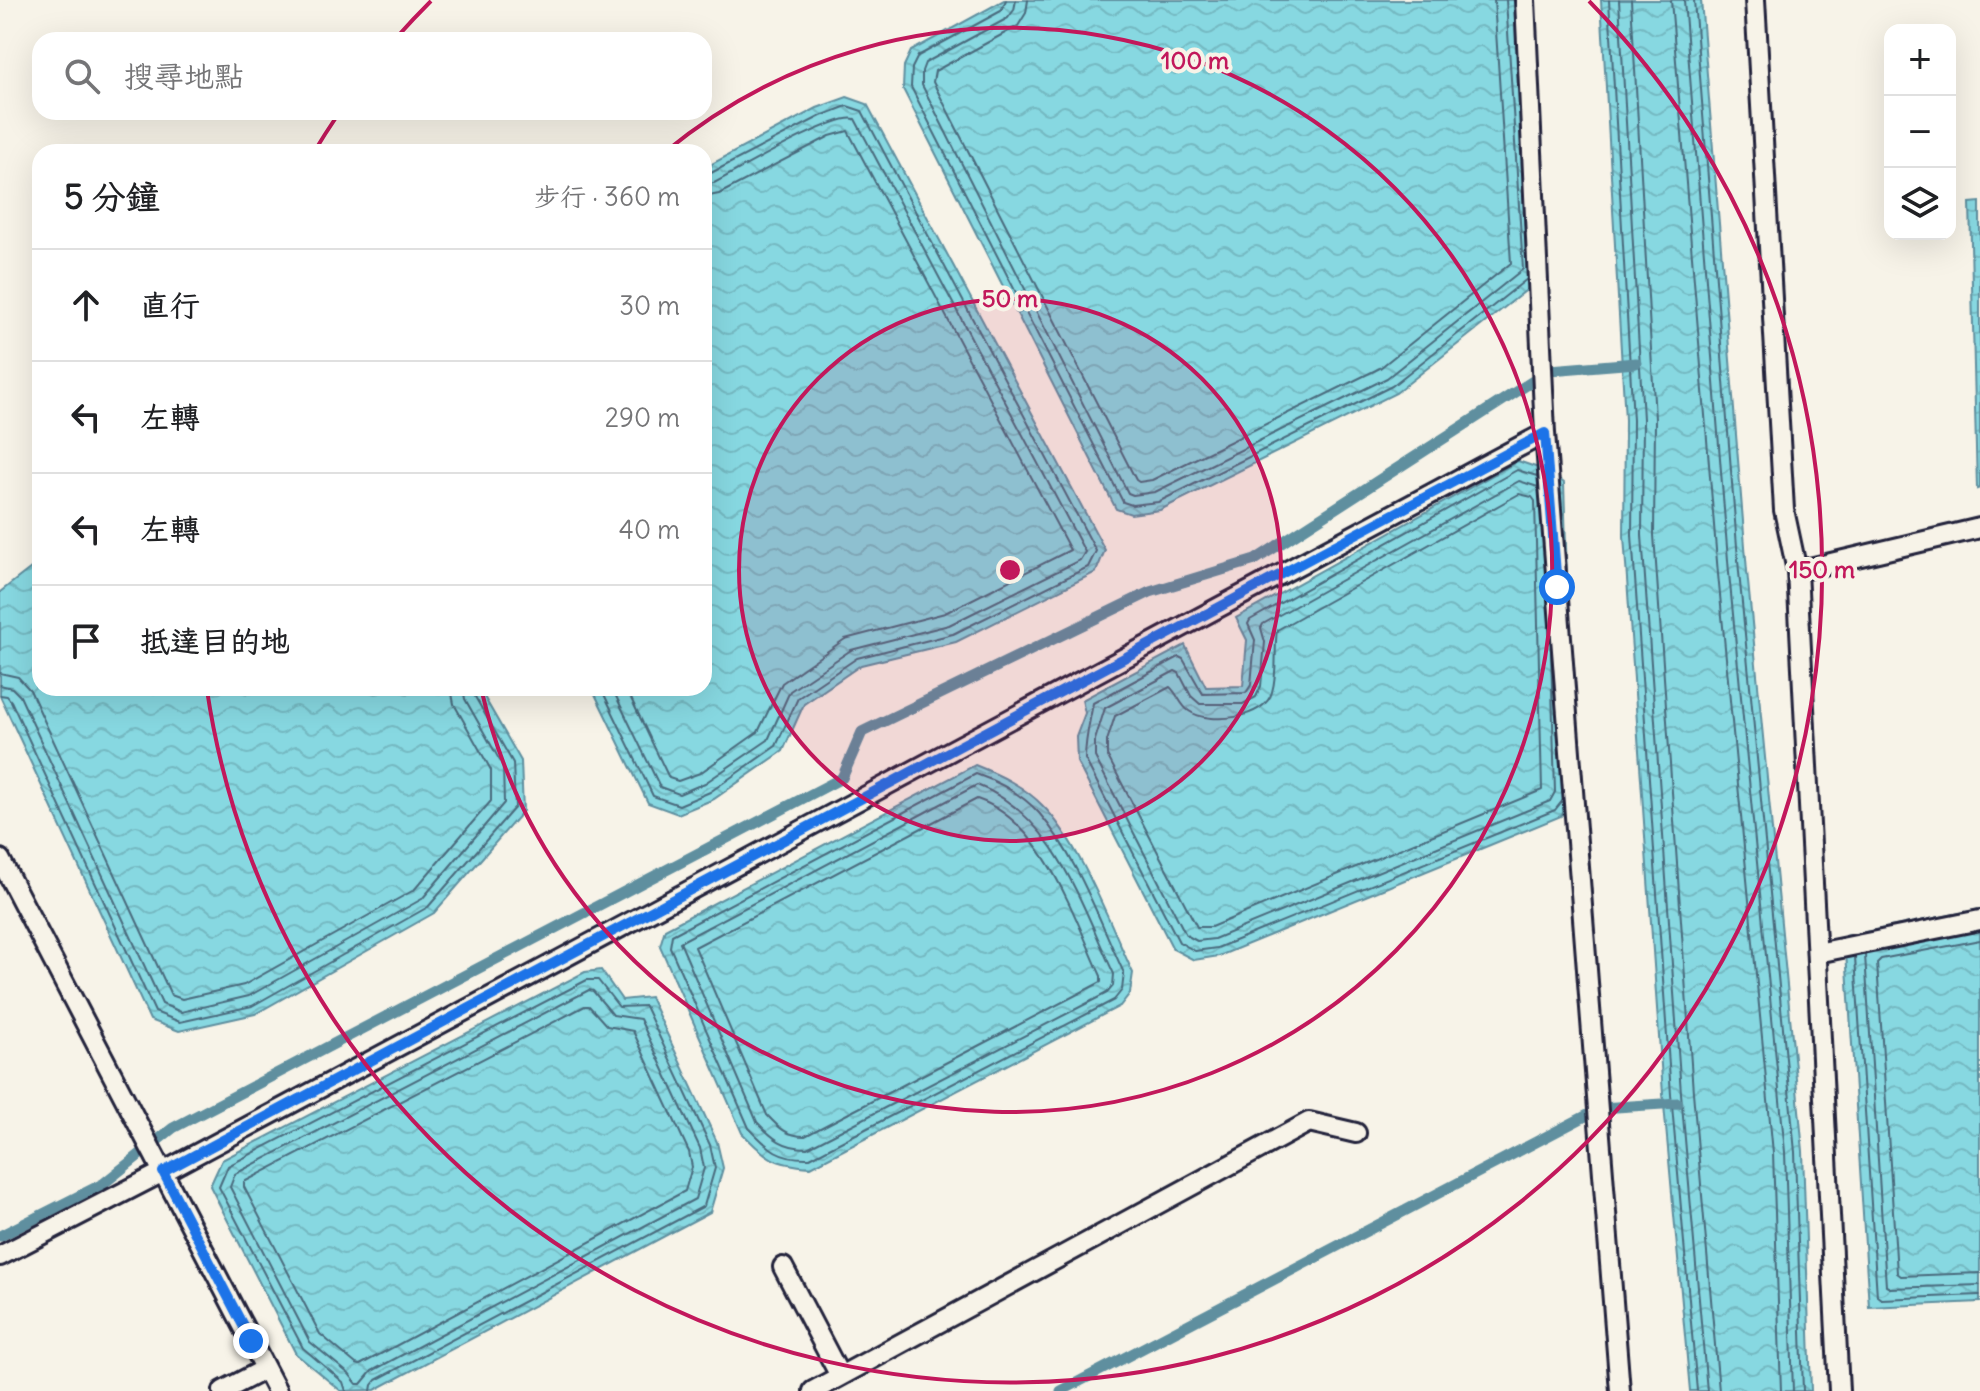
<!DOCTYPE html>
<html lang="zh-TW">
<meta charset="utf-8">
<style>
body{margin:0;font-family:Delius,"LXGW WenKai TC",sans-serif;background:#f2f2f2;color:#202124}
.controls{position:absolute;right:24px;top:24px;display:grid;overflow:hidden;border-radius:16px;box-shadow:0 8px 32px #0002}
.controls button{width:72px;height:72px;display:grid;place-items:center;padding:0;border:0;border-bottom:2px solid #e0e0e0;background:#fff;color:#202124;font:40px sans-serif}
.stop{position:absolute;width:24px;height:24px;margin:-18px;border:6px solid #1a73e8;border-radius:50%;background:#fff}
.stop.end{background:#1a73e8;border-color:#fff;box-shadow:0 2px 8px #0008}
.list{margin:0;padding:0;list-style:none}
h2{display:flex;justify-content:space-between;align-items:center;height:104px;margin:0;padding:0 32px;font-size:34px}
h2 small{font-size:26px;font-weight:400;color:#757577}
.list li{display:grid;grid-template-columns:52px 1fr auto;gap:24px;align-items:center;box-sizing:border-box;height:112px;padding:0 32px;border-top:2px solid #e0e0e0}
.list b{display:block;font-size:30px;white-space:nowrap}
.list em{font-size:26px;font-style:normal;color:#757577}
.icon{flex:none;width:44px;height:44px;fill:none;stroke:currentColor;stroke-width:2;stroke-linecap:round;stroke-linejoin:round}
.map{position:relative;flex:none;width:1980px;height:1391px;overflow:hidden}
.search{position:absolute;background:#fff;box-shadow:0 8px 32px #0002;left:32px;top:32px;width:680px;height:88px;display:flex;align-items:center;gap:20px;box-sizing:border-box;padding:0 28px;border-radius:24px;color:#757577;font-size:30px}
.panel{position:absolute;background:#fff;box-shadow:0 8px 32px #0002;left:32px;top:144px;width:680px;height:552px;border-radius:24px}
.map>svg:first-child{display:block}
.water{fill:url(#water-waves);stroke:#5f8f9f;stroke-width:2}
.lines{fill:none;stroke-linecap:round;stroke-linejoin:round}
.shore{stroke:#4a6b7d;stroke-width:2}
.stream{stroke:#5f8f9f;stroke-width:11}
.lane-casing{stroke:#22223b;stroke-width:24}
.lane{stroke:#f7f3e8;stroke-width:18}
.route{stroke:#1a73e8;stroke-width:10}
.ring{fill:none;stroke:#c2185b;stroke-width:4}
.centre{fill:#c2185b;stroke:#f7f3e8;stroke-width:4}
.ring-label{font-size:24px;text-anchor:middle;font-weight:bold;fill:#c2185b;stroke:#f7f3e8;stroke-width:8;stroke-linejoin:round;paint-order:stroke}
</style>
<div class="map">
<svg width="1980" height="1391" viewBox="0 0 1980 1391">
<defs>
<pattern id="water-waves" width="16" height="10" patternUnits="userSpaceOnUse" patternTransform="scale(2)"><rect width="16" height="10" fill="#87d8e1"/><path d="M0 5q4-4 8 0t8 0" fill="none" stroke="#74b9c2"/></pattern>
</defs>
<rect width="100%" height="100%" fill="#f7f3e8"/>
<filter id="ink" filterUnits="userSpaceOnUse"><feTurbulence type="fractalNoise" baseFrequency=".0125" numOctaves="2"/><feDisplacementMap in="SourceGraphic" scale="16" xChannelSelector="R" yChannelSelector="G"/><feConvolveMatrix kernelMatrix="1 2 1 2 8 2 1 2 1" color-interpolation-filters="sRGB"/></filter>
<g filter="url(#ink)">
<path class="water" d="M1004,0H1524L1543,277L1396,393L1160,510L1131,514L1116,509L903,89L904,66L911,51Z
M1601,0H1701L1747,571L1803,1151L1811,1391H1690L1663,1094L1624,536L1625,420Z
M847,97L867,104L1105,550L1096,572L956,642L861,665L804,704L783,751L714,799L678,814L648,803L592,688H704V168L817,108Z
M1980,202V488L1977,489L1970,203Z
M1518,461L1550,472L1564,483L1574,799L1561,816L1219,956L1194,960L1173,949L1077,762L1076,737L1085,713L1082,700L1185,645L1206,687L1243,686L1247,640L1236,618Z
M40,561V688H479L521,761L523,811L434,913L255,1014L179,1031L150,1020L0,696V592Z
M975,765C1000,775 1024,786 1043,806C1080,843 1110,924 1133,973L1130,993L1120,1006L811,1167C773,1164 768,1159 742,1133L660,946L665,929Z
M1980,909V1302L1869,1307L1845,936Z
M601,970L622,1000L650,997L717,1142L723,1168L710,1212L375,1390L341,1391L296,1354L210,1186L222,1160L585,972Z"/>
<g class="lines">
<path class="shore" d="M1006,0L1001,11L918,56L912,68L911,87L1123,502L1132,505L1158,502L1392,386L1527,279
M1016,0L1014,10L1008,18L925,63L922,71V85L1128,493L1133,495L1155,492L1387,378L1523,269L1506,0
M1028,0L1026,13L1018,26L935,71L933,82L1136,480L1139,482L1152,480L1380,368L1511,263L1494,0
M1609,0L1633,420L1632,535L1671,1094L1697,1391
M1619,0L1643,419L1642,535L1681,1093L1707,1391
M1631,0L1655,419L1654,535L1693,1092L1719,1391
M1671,0L1718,574L1773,1153L1781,1391
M1684,0L1729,573L1785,1152L1793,1391
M1694,0L1739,572L1795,1152L1803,1391
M1537,476L1517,470L1250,620L1248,624L1255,640L1251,685L1246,693L1203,694L1183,659L1179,657L1093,703C1090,721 1085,739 1085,759L1179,942L1195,951L1217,948L1555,810L1563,800
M1538,487L1519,481L1263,624L1261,628L1265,642L1261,686L1256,697L1243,704H1200L1191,696L1179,673L1175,671L1105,708L1095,740V757L1186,935L1197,941L1214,939L1550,801L1555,792L1551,652
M1519,494L1532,497L1535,501L1542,790L1211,927H1197L1107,755V741L1115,716L1170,687C1178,694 1180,705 1189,711C1209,725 1265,719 1272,692C1278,672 1274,649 1277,630Z
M0,673L18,677L30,690L171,995L182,999L244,985L414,890L491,801V770L454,704L451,688
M0,685L12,688L20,696L162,1004L181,1012L249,996L422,899L504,803L503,766L465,699L463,688
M601,688L653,796L679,805L710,792L776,746L798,698L857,658L953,634L1088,567L1096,551L862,111L847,106L821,116L711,173L704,174
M612,688L660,787L679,794L705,783L768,740L790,691L851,650L949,625L1080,560L1085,552L855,119C837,112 737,171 714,183L704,184
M626,688L669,778L678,781L700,773L758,732L782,683L845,639L945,613L1070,550L848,131L830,136L719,194L704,197
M0,695L7,696L11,701L155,1012L180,1022L252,1006L428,907L515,807L513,763L474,695L473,688
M976,774C999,782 1023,795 1039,813C1078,858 1099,920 1124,973L1122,990L1114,1000L810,1158C779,1159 769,1149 749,1128L670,947L672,935Z
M977,785C1055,815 1081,905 1114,974L1113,986L1107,993L807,1148C784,1148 773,1139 757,1122L680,942Z
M977,799C1044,822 1074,917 1101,976V982L805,1136C787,1136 779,1128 767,1115L695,947Z
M1980,940L1881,959L1877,963L1897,1273L1901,1276L1980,1273
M1865,955L1886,1286L1890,1288L1980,1285
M1855,957L1877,1296L1881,1299L1980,1295
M589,990L593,991L613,1015L640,1019L700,1148L704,1168L695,1199L372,1371L361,1384H357L349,1374L310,1342L230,1187L235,1174Z
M585,1006H589L607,1026L633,1031L689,1152L692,1167L685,1191L360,1365L356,1364L320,1334L244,1187V1182Z
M346,1391L343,1382L303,1348L219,1187L228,1166L587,980H598L619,1007L645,1006L710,1145L715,1168L704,1206L376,1380L372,1385L371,1391"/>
<path class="stream" d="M0,1236L103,1184L173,1128L842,778L862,732L1150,592L1255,560L1550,370L1636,363
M1061,1391L1601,1108L1678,1103"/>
<g class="lane-casing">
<path id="lane" d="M1525,0L1545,433L1620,1391
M1755,0L1784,510L1797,571L1839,1391
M1797,571L1980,528
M0,859L277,1391
M1817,953L1980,920
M0,1256L163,1172L1545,433
M783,1267L840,1376
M223,1391L265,1369
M813,1391L1309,1122L1356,1133"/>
</g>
<use href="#lane" class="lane"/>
</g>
</g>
<g class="lines" filter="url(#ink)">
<path class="route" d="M251,1341L163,1172L1545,433L1557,587"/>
</g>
<circle cx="1010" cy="570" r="271" fill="#c2185b" fill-opacity=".12"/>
<g class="ring">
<circle cx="1010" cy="570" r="271"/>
<path d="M665 152A542 542 0 1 1 482 692"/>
<path d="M314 152A812 812 0 0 1 337 116M397 37A812 812 0 0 1 431 1M1589 1A812 812 0 1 1 207 690"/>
</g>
<circle cx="1010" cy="570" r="12" class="centre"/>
<g class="ring-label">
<text x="1195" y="69">100 m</text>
<text x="1010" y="307">50 m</text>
<text x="1822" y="578">150 m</text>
</g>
</svg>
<div class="controls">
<button>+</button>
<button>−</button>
<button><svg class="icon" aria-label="layers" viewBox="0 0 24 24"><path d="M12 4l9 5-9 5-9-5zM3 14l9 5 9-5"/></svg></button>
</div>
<div class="stop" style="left:1557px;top:587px"></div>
<div class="stop end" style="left:251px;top:1341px"></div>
<div class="search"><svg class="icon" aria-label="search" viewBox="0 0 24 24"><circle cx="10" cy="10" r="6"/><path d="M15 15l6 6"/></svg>搜尋地點</div>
<section class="panel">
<h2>5 分鐘<small>步行 · 360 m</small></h2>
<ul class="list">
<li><svg class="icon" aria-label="ahead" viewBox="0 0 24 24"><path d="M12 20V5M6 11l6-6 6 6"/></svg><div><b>直行</b></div><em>30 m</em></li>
<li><svg class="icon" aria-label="left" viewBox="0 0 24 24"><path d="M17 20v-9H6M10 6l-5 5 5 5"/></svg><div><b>左轉</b></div><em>290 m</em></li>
<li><svg class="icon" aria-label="left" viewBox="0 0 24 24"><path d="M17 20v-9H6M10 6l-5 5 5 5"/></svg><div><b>左轉</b></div><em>40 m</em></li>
<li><svg class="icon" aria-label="arrive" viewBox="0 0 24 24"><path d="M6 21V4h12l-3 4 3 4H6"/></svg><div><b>抵達目的地</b></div></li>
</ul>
</section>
</div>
